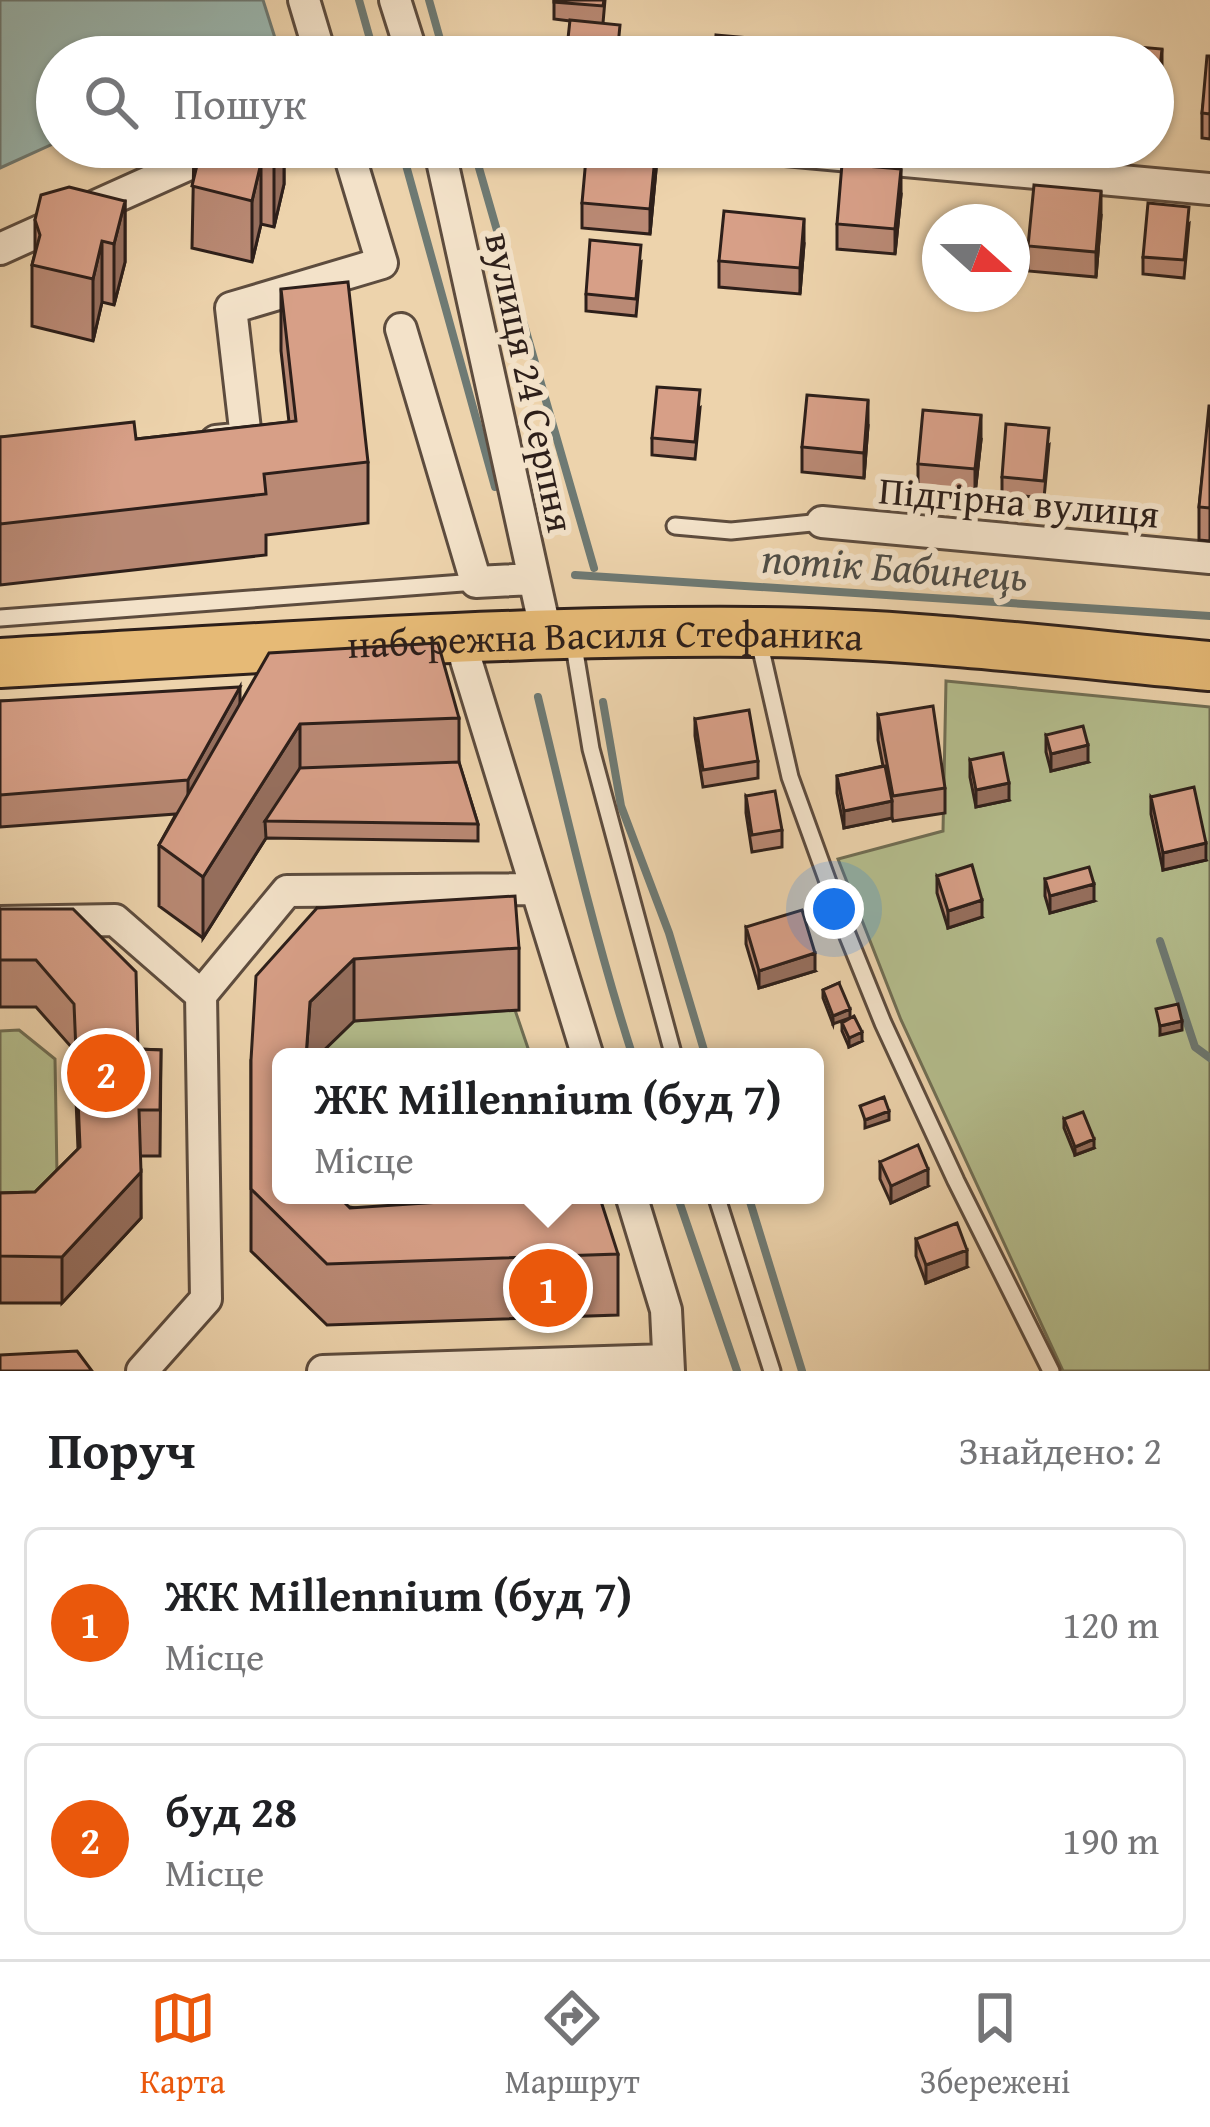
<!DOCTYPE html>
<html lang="uk">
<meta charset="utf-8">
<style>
:root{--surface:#fff;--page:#f2f2f2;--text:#202124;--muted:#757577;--line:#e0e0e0;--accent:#ea580c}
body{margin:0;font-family:"Gentium Book Plus",serif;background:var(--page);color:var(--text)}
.compass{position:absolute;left:922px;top:204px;width:108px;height:108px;border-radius:50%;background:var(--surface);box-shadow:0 3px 9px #0004;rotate:111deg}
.you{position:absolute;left:834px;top:909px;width:42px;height:42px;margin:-30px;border:9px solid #fff;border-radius:50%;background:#1a73e8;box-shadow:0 0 0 18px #1a73e833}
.badge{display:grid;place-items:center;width:78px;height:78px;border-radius:50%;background:var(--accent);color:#fff;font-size:39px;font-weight:700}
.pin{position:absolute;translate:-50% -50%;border:6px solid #fff;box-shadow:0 3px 12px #0006}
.popup{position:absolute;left:272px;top:1048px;width:552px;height:156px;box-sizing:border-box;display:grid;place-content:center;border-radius:18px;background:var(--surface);filter:drop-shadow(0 3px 9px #0005);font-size:39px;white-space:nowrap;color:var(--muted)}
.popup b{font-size:45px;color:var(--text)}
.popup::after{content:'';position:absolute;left:50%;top:100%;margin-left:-24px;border:24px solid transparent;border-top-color:var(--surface)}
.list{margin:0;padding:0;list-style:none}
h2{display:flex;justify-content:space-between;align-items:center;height:156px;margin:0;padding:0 48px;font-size:51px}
h2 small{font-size:39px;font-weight:400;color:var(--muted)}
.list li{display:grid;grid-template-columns:78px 1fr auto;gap:36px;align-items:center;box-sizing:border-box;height:192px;margin:0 24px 24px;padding:0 24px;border:3px solid var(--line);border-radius:18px}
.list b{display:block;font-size:45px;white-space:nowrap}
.list p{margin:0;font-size:39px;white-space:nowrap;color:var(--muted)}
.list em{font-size:39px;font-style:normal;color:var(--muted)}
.icon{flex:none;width:66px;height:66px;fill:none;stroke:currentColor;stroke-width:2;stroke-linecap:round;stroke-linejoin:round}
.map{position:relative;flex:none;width:1210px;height:1371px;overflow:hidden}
.search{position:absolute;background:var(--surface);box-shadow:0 3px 9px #0004;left:36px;right:36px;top:36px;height:132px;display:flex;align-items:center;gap:30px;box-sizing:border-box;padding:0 42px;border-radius:66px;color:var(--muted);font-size:45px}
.sheet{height:588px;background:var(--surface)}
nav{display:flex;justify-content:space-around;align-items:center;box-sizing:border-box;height:168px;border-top:3px solid var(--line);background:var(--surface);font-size:33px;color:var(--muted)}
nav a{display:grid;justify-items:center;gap:6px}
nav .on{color:var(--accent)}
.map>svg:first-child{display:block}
.green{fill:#b4bd8d;stroke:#706e54;stroke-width:3}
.water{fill:#9ab7b0;stroke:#6e7a74;stroke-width:3}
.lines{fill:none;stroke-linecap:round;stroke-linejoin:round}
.stream{stroke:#6e7a74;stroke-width:8}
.service-casing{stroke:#5d4c3e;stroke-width:21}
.minor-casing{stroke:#5d4c3e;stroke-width:36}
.primary-casing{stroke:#2d1f1a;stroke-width:54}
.service{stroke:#f3e2c9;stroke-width:15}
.minor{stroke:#f3e2c9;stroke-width:30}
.primary{stroke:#e6ba76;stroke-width:48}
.wall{fill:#b98974;stroke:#2d1f1a;stroke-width:3}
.shaded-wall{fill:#966f5e;stroke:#2d1f1a;stroke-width:3}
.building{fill:#d79f87;stroke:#2d1f1a;stroke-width:3}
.labels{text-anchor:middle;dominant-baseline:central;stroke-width:12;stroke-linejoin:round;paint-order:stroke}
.street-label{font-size:39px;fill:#2d1f1a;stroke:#f3e2c9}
.water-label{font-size:42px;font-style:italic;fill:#4e4d47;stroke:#f3e2c9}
</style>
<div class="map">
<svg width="1210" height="1371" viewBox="0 0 1210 1371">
<rect width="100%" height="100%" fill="#edd3ac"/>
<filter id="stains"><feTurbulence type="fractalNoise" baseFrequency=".00167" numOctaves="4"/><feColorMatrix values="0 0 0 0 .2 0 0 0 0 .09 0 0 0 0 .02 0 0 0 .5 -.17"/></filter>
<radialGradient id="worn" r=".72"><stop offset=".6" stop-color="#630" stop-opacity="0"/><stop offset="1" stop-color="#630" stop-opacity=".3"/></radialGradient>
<path class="green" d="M946,681L1210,707V1371H1063L901,1020L838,859L943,831Z
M515,1010L531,1057H317L354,1021Z
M19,1030L55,1059L57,1175L22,1214H0V1031Z"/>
<path class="water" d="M0,0H263L275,38L273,57H57V142L0,168Z"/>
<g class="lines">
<path class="stream" d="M359,0L375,57
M429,0L445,57
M401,147L495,487
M473,147L594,568
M575,575L1210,616
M538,697C567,818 595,939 633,1057
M603,702L621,806L669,933L706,1057
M1160,941L1195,1047L1210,1058
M677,1195L737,1371
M748,1195L802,1371"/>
<defs>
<path id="service" d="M675,526L731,531L822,522
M0,618L476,582
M573,640L591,749L674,1057
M759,641L790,777L845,929L883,1023L956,1181L1051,1371
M716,1195L772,1371"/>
<path id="minor" d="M304,0L321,57
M395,0L413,57
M439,147L546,633
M752,147L1210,189
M0,249L227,147
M401,329L476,582L534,579
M216,441L246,438L231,308L382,263L347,147
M822,522L1210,558
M466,660L588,1057
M0,922L115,920L201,995
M631,1195L666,1310L669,1371
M142,1371L206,1299L201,995L287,891L536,889
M323,1371L668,1360"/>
<g id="primary">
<path id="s1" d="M0,663C252,649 504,630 756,632C907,633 1059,652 1210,666"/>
</g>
</defs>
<use href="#service" class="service-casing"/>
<use href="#minor" class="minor-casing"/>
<use href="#primary" class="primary-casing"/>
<use href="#service" class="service"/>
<use href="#minor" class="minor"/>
<use href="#primary" class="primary"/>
</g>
<path class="wall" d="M554,0H605L603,23L620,42L570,21L554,19Z
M1210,56V139L1202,138V113Z
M1153,57L1162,75L1155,142H1153Z
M194,147H284V184L274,227L261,224L252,262L192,248Z
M656,170L650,234L582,228V203Z
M901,195L895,254L837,249V224Z
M125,201V262L114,305L102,302L93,341L32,326V265L35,253V220Z
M1101,216L1096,277L1028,271V246Z
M1189,224L1184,278L1143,274V257Z
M804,244L800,294L719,287V261Z
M641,262L636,316L586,311V294Z
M281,289L368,462V523L266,535V555L0,585V437L136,439L289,422L281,351Z
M1210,406V541L1199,540V507Z
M700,408L695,459L652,455V438Z
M868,426L864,478L802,472V447Z
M981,440L975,494L918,489V464Z
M1049,445L1044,498L1002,494V477Z
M0,701L240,704L459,718V763L478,824V841L266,838L203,938L159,906V845L176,814L0,827Z
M878,715L945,788V813L893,821L892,818L844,828L837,793V776L883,766L878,740Z
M695,719L758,761V778L703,787L695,736Z
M1046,735L1088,762L1051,771L1046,752Z
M970,760L1009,800L976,807L970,777Z
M746,796L782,830V847L752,852L746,813Z
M1151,797L1206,860L1163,870L1151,814Z
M937,876L982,917L948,928L937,893Z
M1045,879L1094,901L1050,913L1045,896Z
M317,908L519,948V1010L354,1021L281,1057V1195L618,1254V1315L327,1325L251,1251V1060Z
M0,909L138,1049L161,1050L160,1156H140L141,1218L62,1303H0V1193L35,1192L78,1149L74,1050L36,1007H0Z
M746,927L815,971L759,988L746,944Z
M839,983L833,1024L823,998V990Z
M842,1023L862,1041L849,1047L842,1031Z
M1064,1119L1094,1148L1075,1155L1064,1128Z
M880,1162L928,1186L891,1203L880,1179Z
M916,1239L967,1267L926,1283L916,1256Z"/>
<path class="shaded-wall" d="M1162,49V75L1155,142V117Z
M278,147H284V184L274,227V166Z
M656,147V170L650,234V209Z
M261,163V224L252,262V201Z
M901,169V195L895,254V229Z
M1101,191V216L1096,277V252Z
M125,201V262L114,305V244Z
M804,219V244L800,294V268Z
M102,241V302L93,341V279Z
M868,400V426L864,478V453Z
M981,415V440L975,494V469Z
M240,687V720L188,813V780Z
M300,724V785L265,821L266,838L203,938V877Z
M1088,745V762L1051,771V754Z
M1009,783V800L976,807V790Z
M892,801V818L844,828V811Z
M1206,843V860L1163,870V853Z
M1094,884V901L1050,913V896Z
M982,900V917L948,928V911Z
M815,953V971L759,988V971Z
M354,959V1021L317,1057H306L310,1002Z
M850,1009V1018L833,1024V1016Z
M1182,1021V1030L1160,1035V1026Z
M862,1032V1041L849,1047V1038Z
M889,1111V1120L865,1128V1120Z
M1094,1139V1148L1075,1155V1147Z
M928,1169V1186L891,1203V1186Z
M141,1172V1218L62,1303V1257Z
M967,1250V1267L926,1283V1265Z"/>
<path class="building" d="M554,0H604L603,6L554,2Z
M570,20L620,25L617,57H566Z
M716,35L771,40L770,57H714Z
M1005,38L1066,44L1064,57H1003Z
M835,42L871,45L870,57H834Z
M1103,44L1162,49L1155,117H1153V57H1102Z
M1207,56H1210V114L1202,113Z
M196,147H278L274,166L261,163L252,201L192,186L199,157Z
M587,147H656L650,209L582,203Z
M842,164L901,169L895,229L837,224Z
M1034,185L1101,191L1096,252L1028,246Z
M69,187L125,201L114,244L102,241L93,279L32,265L40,235L35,220L41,195Z
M1148,203L1189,207L1184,260L1143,257Z
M724,211L804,219L800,268L719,261Z
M590,240L641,245L636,299L586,294Z
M348,282L368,462L264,474L266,494L0,524V437L134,422L136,439L296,421L281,289Z
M657,387L700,390L695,442L652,438Z
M807,395L868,400L864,453L802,447Z
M1209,406H1210V508L1199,507Z
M923,410L981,415L975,469L918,464Z
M1006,424L1049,428L1044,481L1002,477Z
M438,643L459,718L300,724L203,877L159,845L269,653Z
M240,687L188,780L0,795V701Z
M933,706L945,788L893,796L878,715Z
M749,710L758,761L703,770L695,719Z
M1083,726L1088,745L1051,754L1046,735Z
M1003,753L1009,783L976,790L970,760Z
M459,762L478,824L265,821L300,768Z
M885,766L892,801L844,811L837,776Z
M1194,787L1206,843L1163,853L1151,797Z
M775,791L782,830L752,835L746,796Z
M972,865L982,900L948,911L937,876Z
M1089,867L1094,884L1050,896L1045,879Z
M515,896L519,948L354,959L310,1002L306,1057H281V1195H337L350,1208L549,1195H599L618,1254L327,1264L251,1189V1060L256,976L317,908Z
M0,909H73L136,972L138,1049L161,1050L160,1110H139L141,1172L62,1257L0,1256V1193L35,1192L80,1147L74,1004L36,960H0Z
M802,910L815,953L759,971L746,927Z
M839,983L850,1009L833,1016L823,990Z
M1178,1004L1182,1021L1160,1026L1156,1009Z
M854,1016L862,1032L849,1038L842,1023Z
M884,1097L889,1111L865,1120L860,1106Z
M1083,1112L1094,1139L1075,1147L1064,1119Z
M918,1145L928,1169L891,1186L880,1162Z
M957,1223L967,1250L926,1265L916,1239Z
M77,1351L92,1371H0V1355Z"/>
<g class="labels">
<g class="street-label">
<text transform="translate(531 382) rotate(78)">вулиця 24 Серпня</text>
<text transform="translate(1019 501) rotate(5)">Підгірна вулиця</text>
<text stroke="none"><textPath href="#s1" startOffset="606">набережна Василя Стефаника</textPath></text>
</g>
<g class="water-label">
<text transform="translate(895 566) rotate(4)">потік Бабинець</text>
</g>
</g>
<rect width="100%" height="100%" filter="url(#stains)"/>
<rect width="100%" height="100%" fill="url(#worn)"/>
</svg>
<svg class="compass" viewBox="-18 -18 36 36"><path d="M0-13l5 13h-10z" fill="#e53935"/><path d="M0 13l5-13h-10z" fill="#757577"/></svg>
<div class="you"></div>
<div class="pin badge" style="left:548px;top:1288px">1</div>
<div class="popup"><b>ЖК Millennium (буд 7)</b>Місце</div>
<div class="pin badge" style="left:106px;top:1073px">2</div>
<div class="search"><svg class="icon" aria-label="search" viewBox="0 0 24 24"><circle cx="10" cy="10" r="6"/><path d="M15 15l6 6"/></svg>Пошук</div>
</div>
<section class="sheet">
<h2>Поруч<small>Знайдено: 2</small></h2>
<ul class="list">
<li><span class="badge">1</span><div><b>ЖК Millennium (буд 7)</b><p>Місце</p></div><em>120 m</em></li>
<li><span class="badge">2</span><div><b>буд 28</b><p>Місце</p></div><em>190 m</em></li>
</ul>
</section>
<nav>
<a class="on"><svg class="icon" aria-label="map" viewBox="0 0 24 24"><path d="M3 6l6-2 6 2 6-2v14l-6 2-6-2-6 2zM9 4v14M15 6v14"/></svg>Карта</a>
<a><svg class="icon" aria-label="directions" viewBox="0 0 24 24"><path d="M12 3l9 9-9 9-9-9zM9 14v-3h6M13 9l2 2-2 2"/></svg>Маршрут</a>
<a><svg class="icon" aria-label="saved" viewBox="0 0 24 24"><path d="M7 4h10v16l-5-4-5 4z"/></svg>Збережені</a>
</nav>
